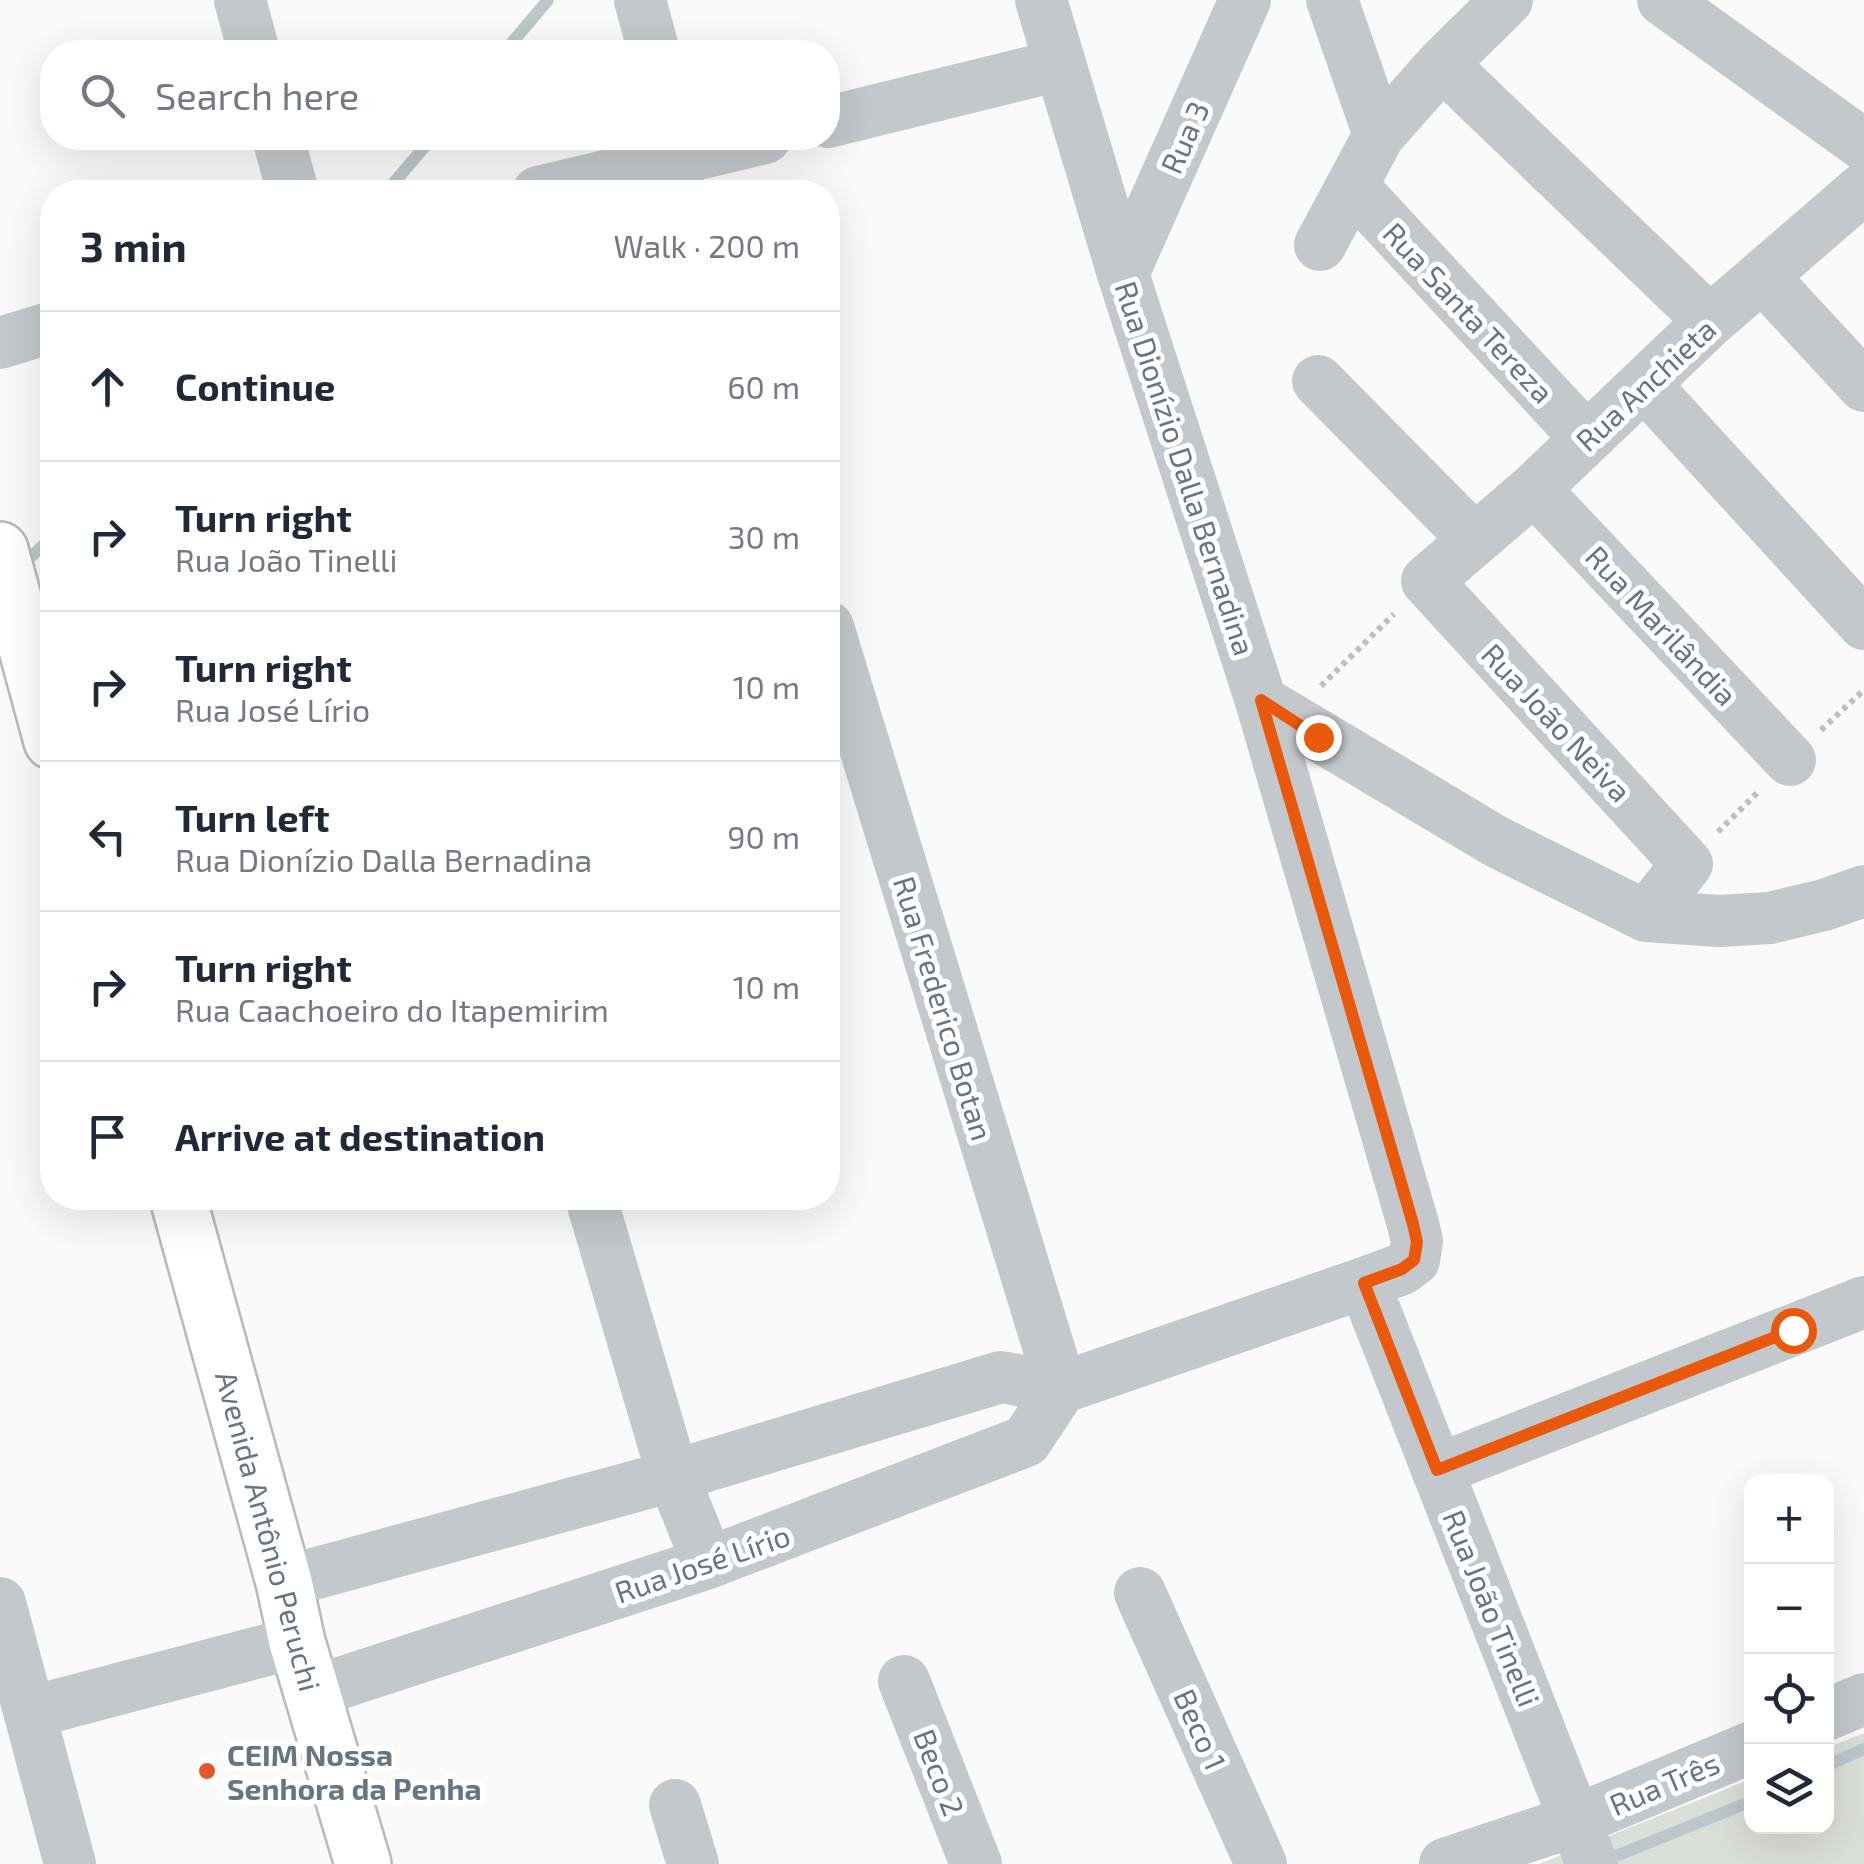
<!DOCTYPE html>
<meta charset="utf-8">
<style>
:root{--surface:#fff;--page:#f2f2f3;--text:#1f2937;--muted:#747a83;--line:#e0e1e3}
body{margin:0;font-family:"Exo 2",sans-serif;background:var(--page);color:var(--text)}
.controls{position:absolute;right:30px;bottom:30px;display:grid;overflow:hidden;border-radius:20px;box-shadow:0 10px 40px #0002}
.controls button{width:90px;height:90px;display:grid;place-items:center;padding:0;border:0;border-bottom:2px solid var(--line);background:var(--surface);color:var(--text);font:50px sans-serif}
.stop{position:absolute;width:30px;height:30px;margin:-22px;border:8px solid #ea580c;border-radius:50%;background:#fff}
.stop.end{background:#ea580c;border-color:#fff;box-shadow:0 2px 10px #0008}
.list{margin:0;padding:0;list-style:none}
h2{display:flex;justify-content:space-between;align-items:center;height:130px;margin:0;padding:0 40px;font-size:42px}
h2 small{font-size:32px;font-weight:400;color:var(--muted)}
.list li{display:grid;grid-template-columns:65px 1fr auto;gap:30px;align-items:center;box-sizing:border-box;height:150px;padding:0 40px;border-top:2px solid var(--line)}
.list b{display:block;font-size:38px;white-space:nowrap}
.list p{margin:0;font-size:32px;white-space:nowrap;color:var(--muted)}
.list em{font-size:32px;font-style:normal;color:var(--muted)}
.icon{flex:none;width:55px;height:55px;fill:none;stroke:currentColor;stroke-width:2;stroke-linecap:round;stroke-linejoin:round}
.map{position:relative;flex:none;width:1864px;height:1864px;overflow:hidden}
.search{position:absolute;background:var(--surface);box-shadow:0 10px 40px #0002;left:40px;top:40px;width:800px;height:110px;display:flex;align-items:center;gap:25px;box-sizing:border-box;padding:0 35px;border-radius:40px;color:var(--muted);font-size:38px}
.panel{position:absolute;background:var(--surface);box-shadow:0 10px 40px #0002;left:40px;top:180px;width:800px;height:1030px;border-radius:40px}
.map>svg:first-child{display:block}
.green{fill:#dadfd7}
.lines{fill:none;stroke-linecap:round;stroke-linejoin:round}
.stream{stroke:#bbc7cb;stroke-width:12}
.major-casing{stroke:#b5babe;stroke-width:60}
.path{stroke:#bbbfc2;stroke-width:6;stroke-dasharray:5 5;stroke-linecap:butt}
.minor{stroke:#c3c8cc;stroke-width:52}
.major{stroke:#fff;stroke-width:55}
.route{stroke:#ea580c;stroke-width:12}
.poi-dot{fill:#e4572e;stroke:#fff;stroke-width:4}
.labels{text-anchor:middle;dominant-baseline:central;stroke-width:10;stroke-linejoin:round;paint-order:stroke}
.street-label{font-size:30px;fill:#657683;stroke:#fff}
.poi-label{font-size:30px;font-weight:bold;fill:#657683;stroke:#fff;text-anchor:start}
</style>
<div class="map">
<svg width="1864" height="1864" viewBox="0 0 1864 1864">
<rect width="100%" height="100%" fill="#fafaf8"/>
<path class="green" d="M1864,1733V1864H1539L1751,1779L1752,1826H1826L1827,1748Z"/>
<g class="lines">
<path class="stream" d="M504,52L548,0
M386,192L432,138
M18,569L52,537
M1826,1766L1864,1749
M1601,1862L1752,1801"/>
<defs>
<path id="major" d="M0,550L52,741
M178,1198L284,1582L297,1642L363,1864"/>
</defs>
<use href="#major" class="major-casing"/>
<path class="path" d="M1321,686L1394,614
M1821,730L1864,690
M1718,832L1759,791"/>
<path class="minor" d="M240,0L254,52
M640,0L654,52
M1332,0L1379,135
M1663,0L1864,145
M1442,64L1710,321
M828,122L1060,65
M278,138L293,192
M1352,186L1586,438
M538,192L765,138
M1320,245L1379,135L1442,64L1507,0
M1123,274L1245,0
M1763,277L1864,386
M0,343L52,327
M1318,381L1475,540
M1644,384L1864,624
M1534,489L1790,760
M1261,701L1497,842L1646,916L1719,921L1770,918L1824,905L1864,891
M1646,916L1687,864L1427,581L1534,489L1710,321L1864,188
M591,1198L673,1476L708,1563
M1364,1283L1592,1864
M1437,1470L1864,1302
M284,1582L673,1476L1001,1377L1061,1388L1364,1283L1402,1269L1414,1260L1417,1241L1413,1224L1261,701L1123,274L1041,0
M1140,1593L1261,1864
M0,1603L70,1864
M904,1681L976,1864
M313,1692L708,1563L1026,1441L1061,1388L828,627
M31,1712L297,1642
M1826,1715L1864,1699
M675,1805L693,1864
M1445,1864L1577,1820L1752,1747"/>
<use href="#major" class="major"/>
</g>
<g class="lines">
<path class="route" d="M1318,737L1261,700L1413,1224L1417,1242L1414,1260L1402,1269L1364,1283L1437,1470L1793,1330"/>
</g>
<circle class="poi-dot" cx="207" cy="1771" r="10"/>
<g class="labels">
<g class="street-label">
<text transform="translate(1184 137) rotate(-66)">Rua 3</text>
<text transform="translate(1469 312) rotate(47)">Rua Santa Tereza</text>
<text transform="translate(1645 384) rotate(-43)">Rua Anchieta</text>
<text transform="translate(1186 468) rotate(72)">Rua Dionízio Dalla Bernadina</text>
<text transform="translate(1662 625) rotate(47)">Rua Marilândia</text>
<text transform="translate(1557 722) rotate(47)">Rua João Neiva</text>
<text transform="translate(944 1008) rotate(73)">Rua Frederico Botan</text>
<text transform="translate(269 1531) rotate(75)">Avenida Antônio Peruchi</text>
<text transform="translate(702 1563) rotate(-19)">Rua José Lírio</text>
<text transform="translate(1492 1608) rotate(68)">Rua João Tinelli</text>
<text transform="translate(1201 1729) rotate(66)">Beco 1</text>
<text transform="translate(940 1772) rotate(69)">Beco 2</text>
<text transform="translate(1664 1783) rotate(-23)">Rua Três</text>
</g>
<g class="poi-label">
<text x="227" y="1754">CEIM Nossa<tspan x="227" dy="34">Senhora da Penha</tspan></text>
</g>
</g>
</svg>
<div class="controls">
<button>+</button>
<button>−</button>
<button><svg class="icon" aria-label="locate" viewBox="0 0 24 24"><circle cx="12" cy="12" r="6"/><path d="M12 2v4M12 18v4M2 12h4M18 12h4"/></svg></button>
<button><svg class="icon" aria-label="layers" viewBox="0 0 24 24"><path d="M12 4l9 5-9 5-9-5zM3 14l9 5 9-5"/></svg></button>
</div>
<div class="stop" style="left:1793px;top:1330px"></div>
<div class="stop end" style="left:1318px;top:737px"></div>
<div class="search"><svg class="icon" aria-label="search" viewBox="0 0 24 24"><circle cx="10" cy="10" r="6"/><path d="M15 15l6 6"/></svg>Search here</div>
<section class="panel">
<h2>3 min<small>Walk · 200 m</small></h2>
<ul class="list">
<li><svg class="icon" aria-label="ahead" viewBox="0 0 24 24"><path d="M12 20V5M6 11l6-6 6 6"/></svg><div><b>Continue</b></div><em>60 m</em></li>
<li><svg class="icon" aria-label="right" viewBox="0 0 24 24"><path d="M7 20v-9h11M14 6l5 5-5 5"/></svg><div><b>Turn right</b><p>Rua João Tinelli</p></div><em>30 m</em></li>
<li><svg class="icon" aria-label="right" viewBox="0 0 24 24"><path d="M7 20v-9h11M14 6l5 5-5 5"/></svg><div><b>Turn right</b><p>Rua José Lírio</p></div><em>10 m</em></li>
<li><svg class="icon" aria-label="left" viewBox="0 0 24 24"><path d="M17 20v-9H6M10 6l-5 5 5 5"/></svg><div><b>Turn left</b><p>Rua Dionízio Dalla Bernadina</p></div><em>90 m</em></li>
<li><svg class="icon" aria-label="right" viewBox="0 0 24 24"><path d="M7 20v-9h11M14 6l5 5-5 5"/></svg><div><b>Turn right</b><p>Rua Caachoeiro do Itapemirim</p></div><em>10 m</em></li>
<li><svg class="icon" aria-label="arrive" viewBox="0 0 24 24"><path d="M6 21V4h12l-3 4 3 4H6"/></svg><div><b>Arrive at destination</b></div></li>
</ul>
</section>
</div>
